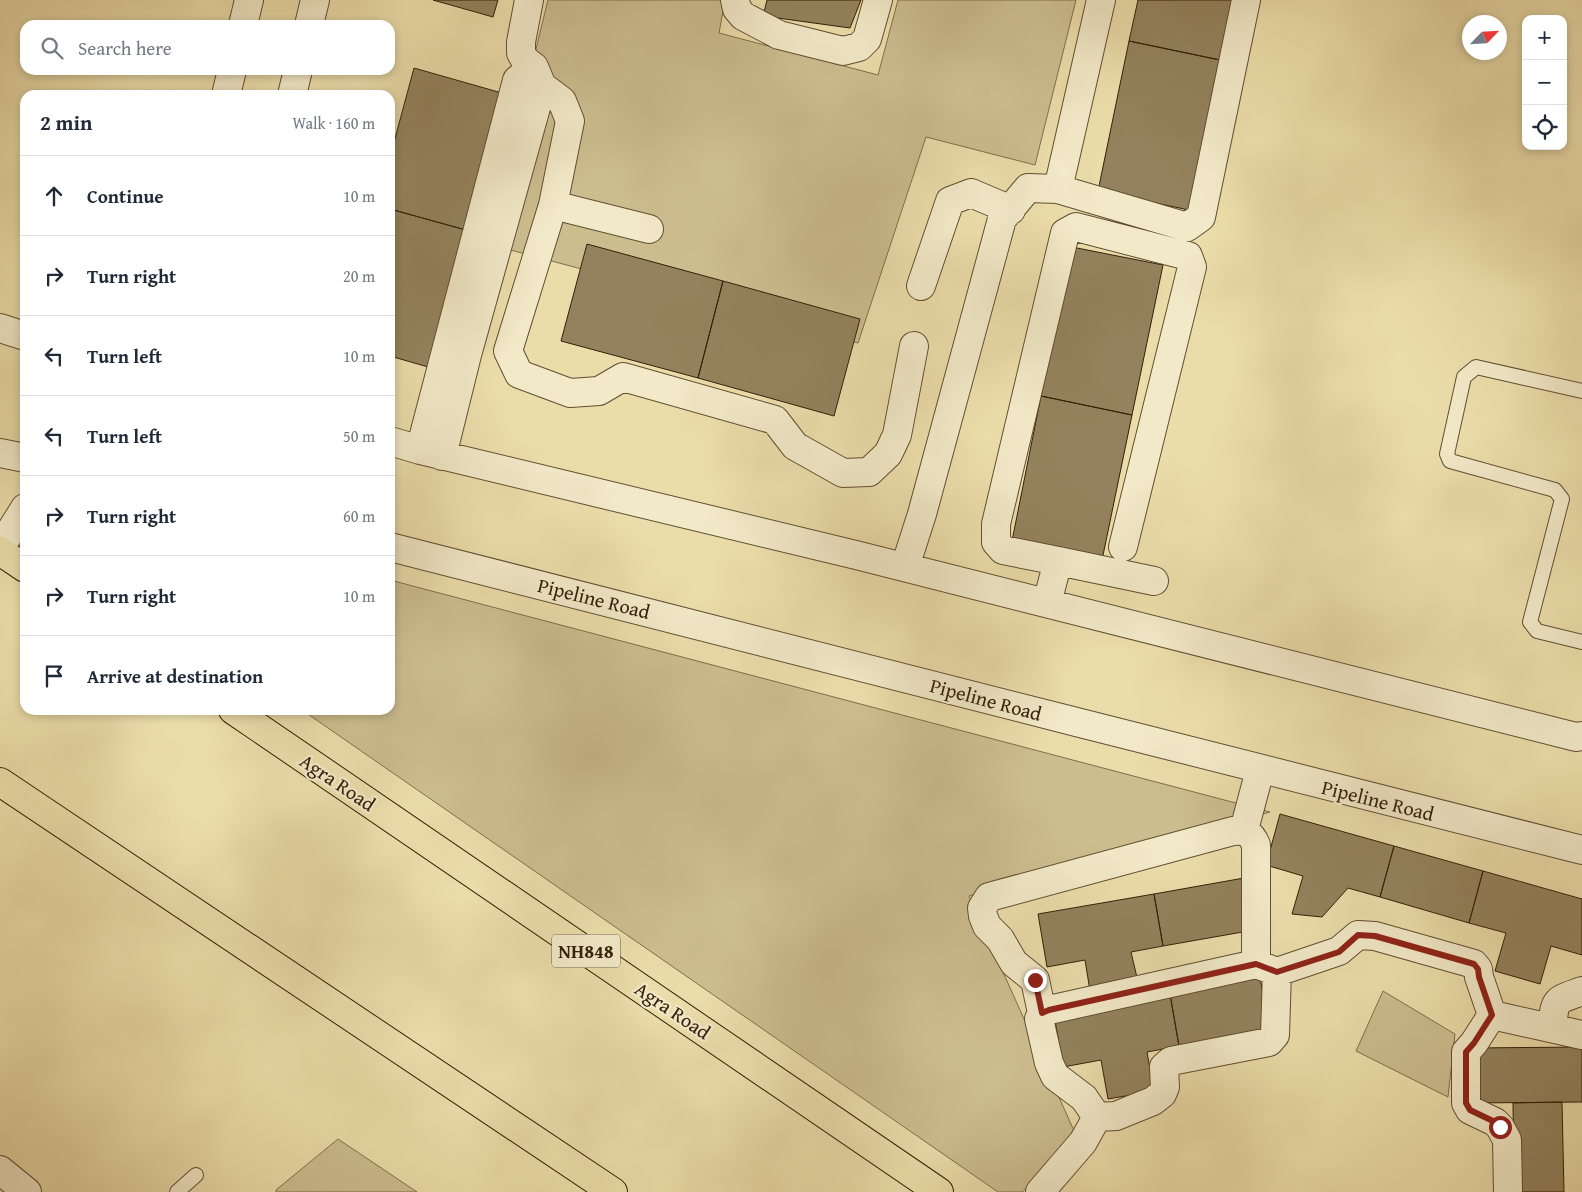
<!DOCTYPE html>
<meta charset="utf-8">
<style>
:root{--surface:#fff;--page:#f2f2f3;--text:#1f2937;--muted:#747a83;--line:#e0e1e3}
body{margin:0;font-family:"Gentium Book Plus",serif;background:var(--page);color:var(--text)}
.controls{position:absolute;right:15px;top:15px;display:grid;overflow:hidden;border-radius:10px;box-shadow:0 2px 8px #0003}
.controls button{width:45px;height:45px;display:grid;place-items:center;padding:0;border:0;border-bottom:1px solid var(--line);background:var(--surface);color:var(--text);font:25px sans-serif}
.compass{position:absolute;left:1462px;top:15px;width:45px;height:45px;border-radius:50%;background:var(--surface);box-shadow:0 2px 8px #0003;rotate:65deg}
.stop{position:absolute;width:15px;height:15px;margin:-11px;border:4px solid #8f2418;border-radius:50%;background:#fff}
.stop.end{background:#8f2418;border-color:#fff;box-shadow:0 1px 5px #0008}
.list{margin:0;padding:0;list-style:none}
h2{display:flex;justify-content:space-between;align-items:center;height:65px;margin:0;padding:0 20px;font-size:21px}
h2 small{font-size:16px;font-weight:400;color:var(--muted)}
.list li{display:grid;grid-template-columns:32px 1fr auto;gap:15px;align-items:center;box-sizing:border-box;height:80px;padding:0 20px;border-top:1px solid var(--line)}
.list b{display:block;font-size:19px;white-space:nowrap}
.list em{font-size:16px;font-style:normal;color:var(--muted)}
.icon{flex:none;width:28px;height:28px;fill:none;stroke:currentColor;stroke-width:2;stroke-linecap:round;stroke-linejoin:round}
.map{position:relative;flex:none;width:1582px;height:1192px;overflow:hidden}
.search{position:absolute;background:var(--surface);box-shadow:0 2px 8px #0003;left:20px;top:20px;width:375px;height:55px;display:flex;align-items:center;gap:12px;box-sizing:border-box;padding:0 18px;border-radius:15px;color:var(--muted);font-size:19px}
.panel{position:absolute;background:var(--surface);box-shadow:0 2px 8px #0003;left:20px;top:90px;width:375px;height:625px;border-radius:15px}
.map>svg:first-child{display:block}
.green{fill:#ccbd8f;stroke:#806e4c}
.building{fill:#93825d;stroke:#341f09}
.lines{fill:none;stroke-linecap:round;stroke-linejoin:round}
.service-casing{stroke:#624e31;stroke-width:16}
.minor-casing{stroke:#624e31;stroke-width:30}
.tertiary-casing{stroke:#624e31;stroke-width:30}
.trunk-casing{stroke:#341f09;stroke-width:30}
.service{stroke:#f2e9c8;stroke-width:14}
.minor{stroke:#f2e9c8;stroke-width:28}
.tertiary{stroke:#f2e9c8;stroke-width:28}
.trunk{stroke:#ebddaa;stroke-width:28}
.route{stroke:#8f2418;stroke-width:6}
.labels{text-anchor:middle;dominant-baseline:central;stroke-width:4.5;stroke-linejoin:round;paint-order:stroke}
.shield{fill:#f2e9c8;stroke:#6d5c42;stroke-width:1}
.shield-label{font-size:19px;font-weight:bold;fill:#341f09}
.street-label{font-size:20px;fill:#341f09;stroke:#f2e9c8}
</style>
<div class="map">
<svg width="1582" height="1192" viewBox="0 0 1582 1192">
<rect width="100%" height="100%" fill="#ebddaa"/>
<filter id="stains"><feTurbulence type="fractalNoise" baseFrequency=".004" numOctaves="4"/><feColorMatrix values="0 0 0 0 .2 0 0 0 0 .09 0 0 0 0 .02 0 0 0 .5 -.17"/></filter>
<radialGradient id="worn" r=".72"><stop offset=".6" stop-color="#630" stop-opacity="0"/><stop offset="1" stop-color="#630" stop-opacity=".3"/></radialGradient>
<path class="green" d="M548,0H725L719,33L878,75L898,0H1076L1035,165L926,137L858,343L488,244Z
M390,580L1270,812L969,896L1075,1133L1040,1177L1022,1192H998L302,710H390Z
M1383,991L1455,1034L1448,1097L1356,1051Z
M338,1139L417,1192H276V1190Z"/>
<path class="building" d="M433,0H498L493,17Z
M767,0H861L850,28L763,16Z
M1138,0H1232L1220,60L1129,41Z
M1129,41L1220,60L1189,210L1098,191Z
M414,68L509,95L473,232L390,209V157Z
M390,209L473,232L435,369L390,356Z
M587,244L723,281L698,378L561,341Z
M1072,247L1163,265L1132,415L1041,396Z
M723,281L860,319L834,416L698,378Z
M1041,396L1132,415L1101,565L1011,546Z
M1280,814L1394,846L1380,897L1348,888L1322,917L1292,914L1303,876L1266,865Z
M1394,846L1483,871L1469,923L1380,897Z
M1483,871L1582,899V955L1551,946L1540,984L1495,971L1506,933L1469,923Z
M1244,878L1254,930L1163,946L1154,894Z
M1154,894L1163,946L1131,952L1139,986L1091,997L1085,960L1047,967L1038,914Z
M1260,978L1270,1031L1179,1046L1170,994Z
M1170,994L1179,1046L1147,1052L1154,1091L1108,1099L1101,1060L1063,1067L1054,1014Z
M1582,1047V1102L1471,1103V1048Z
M1562,1102L1564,1192H1514L1513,1103Z"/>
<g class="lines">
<defs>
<path id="service" d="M1582,391L1476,367L1464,377L1447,454L1450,461L1555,490L1562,499L1530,622L1537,631L1582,642
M177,1192L196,1175"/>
<path id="minor" d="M735,0L737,9L743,16L779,35L843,51L859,47L867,39L878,0
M1101,0L1058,189L1187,227L1201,217L1246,0
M243,25L249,0
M309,25L315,0
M542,86L562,101L570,121L553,205L649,229
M226,95L232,70
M292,95L298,70
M553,205L508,351L519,374L570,393L599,391L623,377L775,420L795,446L843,473L869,472L888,454L897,435L914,346
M921,286L950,201L971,193L1011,210
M0,328L25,336
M390,441L420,450L856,555L1576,737L1582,736
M420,450L517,80L534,67
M442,456L467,355L542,86L534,67L525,60L521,53V42L529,0
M1058,561L1003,550L996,542V524L1065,233L1076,227L1188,256L1192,267L1123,547
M905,567L922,514L1002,219L1028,188L1058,189
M1047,603L1058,561L1154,581
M1244,830L1260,770
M1256,964L1277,972L1275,1035L1269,1042L1171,1061L1164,1067L1165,1087L1162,1094L1153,1101L1116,1116L1097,1117L1084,1098L1055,1076L1049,1063L1039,1019L1042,1013L1049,1010Z
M1277,972L1339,951L1358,935L1375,936L1474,964L1478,969L1479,977L1492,1015L1474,1043L1466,1052V1103L1470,1110L1495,1122L1500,1127L1507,1140L1508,1192
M1042,1013L1035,980L1014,963L1000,939L987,926L983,916L982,908L989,897L1233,831C1246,830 1251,833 1256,845V964
M1492,1015L1582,1035
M1552,1028C1555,998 1555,1001 1582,991
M0,1170L27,1192
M1040,1192L1083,1142L1097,1117"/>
<path id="tertiary" d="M0,453L25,458
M390,547C788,647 1184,751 1582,850
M0,548L25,508"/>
<path id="trunk" d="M0,551L25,568
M233,710L939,1192
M0,782L613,1192"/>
</defs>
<use href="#service" class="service-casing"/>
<use href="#minor" class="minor-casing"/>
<use href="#tertiary" class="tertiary-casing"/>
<use href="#trunk" class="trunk-casing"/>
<use href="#service" class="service"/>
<use href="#minor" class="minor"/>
<use href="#tertiary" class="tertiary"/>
<use href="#trunk" class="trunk"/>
</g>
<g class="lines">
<path class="route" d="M1035,980L1042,1013L1049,1010L1256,964L1277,972L1339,952L1358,935L1375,936L1474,964L1478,969L1479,977L1492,1015L1474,1043L1466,1052V1103L1470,1110L1495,1122L1500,1127"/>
</g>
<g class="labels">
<rect class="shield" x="552" y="934.5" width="68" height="33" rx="4"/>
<g class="shield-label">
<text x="586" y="951">NH848</text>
</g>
<g class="street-label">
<text transform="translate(594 598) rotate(14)">Pipeline Road</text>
<text transform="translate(986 699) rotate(15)">Pipeline Road</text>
<text transform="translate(338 782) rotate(34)">Agra Road</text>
<text transform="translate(1378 800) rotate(14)">Pipeline Road</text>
<text transform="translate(673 1010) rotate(34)">Agra Road</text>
</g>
</g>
<rect width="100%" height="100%" filter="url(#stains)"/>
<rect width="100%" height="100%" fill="url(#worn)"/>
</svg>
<div class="controls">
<button>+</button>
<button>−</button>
<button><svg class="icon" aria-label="locate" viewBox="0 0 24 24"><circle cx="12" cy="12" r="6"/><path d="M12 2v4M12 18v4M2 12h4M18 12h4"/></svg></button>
</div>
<svg class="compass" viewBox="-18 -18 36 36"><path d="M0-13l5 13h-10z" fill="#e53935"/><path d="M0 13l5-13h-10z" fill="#747a83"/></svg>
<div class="stop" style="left:1500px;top:1127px"></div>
<div class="stop end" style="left:1035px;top:980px"></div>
<div class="search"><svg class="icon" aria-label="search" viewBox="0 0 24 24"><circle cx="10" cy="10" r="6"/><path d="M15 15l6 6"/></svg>Search here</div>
<section class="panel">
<h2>2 min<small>Walk · 160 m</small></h2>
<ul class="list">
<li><svg class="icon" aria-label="ahead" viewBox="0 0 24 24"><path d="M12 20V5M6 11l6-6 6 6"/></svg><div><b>Continue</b></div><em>10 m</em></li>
<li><svg class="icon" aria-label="right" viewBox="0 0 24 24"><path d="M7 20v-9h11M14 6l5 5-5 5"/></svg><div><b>Turn right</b></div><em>20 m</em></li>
<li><svg class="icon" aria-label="left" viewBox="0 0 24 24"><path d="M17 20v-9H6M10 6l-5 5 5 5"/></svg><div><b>Turn left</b></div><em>10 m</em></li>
<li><svg class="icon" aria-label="left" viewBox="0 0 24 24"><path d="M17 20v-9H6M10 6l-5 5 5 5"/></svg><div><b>Turn left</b></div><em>50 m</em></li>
<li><svg class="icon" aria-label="right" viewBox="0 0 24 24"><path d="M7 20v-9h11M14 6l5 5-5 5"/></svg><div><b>Turn right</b></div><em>60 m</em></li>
<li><svg class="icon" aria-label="right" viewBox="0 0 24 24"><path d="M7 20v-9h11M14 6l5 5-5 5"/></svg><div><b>Turn right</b></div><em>10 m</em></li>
<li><svg class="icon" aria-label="arrive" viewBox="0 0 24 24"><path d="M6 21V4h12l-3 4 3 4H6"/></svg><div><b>Arrive at destination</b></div></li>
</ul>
</section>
</div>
